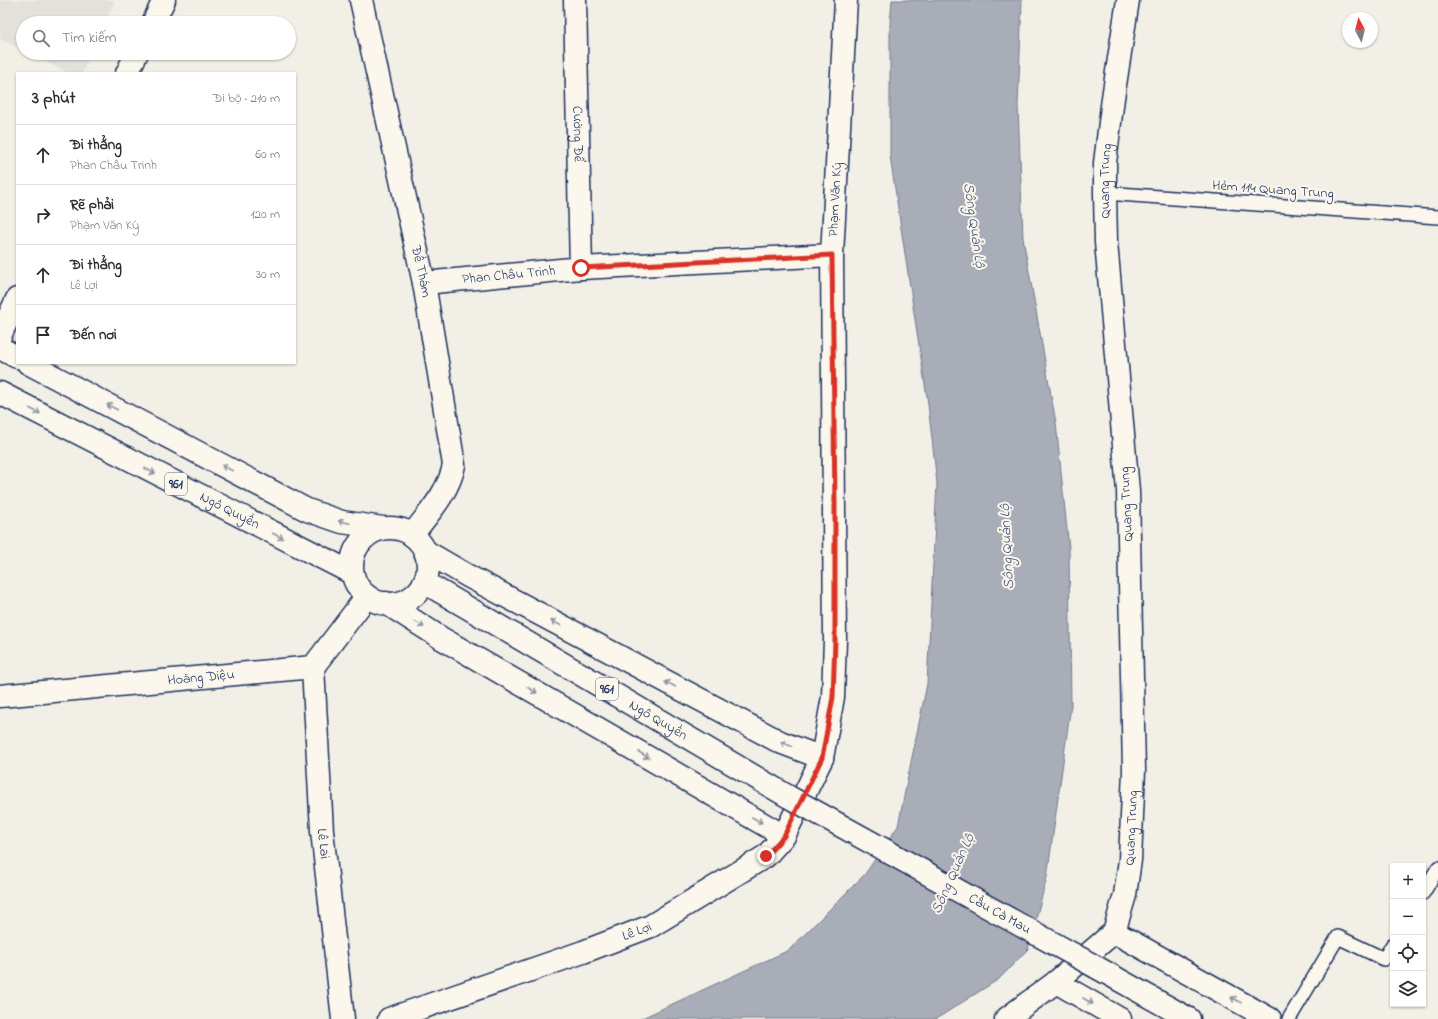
<!DOCTYPE html>
<html lang="vi">
<meta charset="utf-8">
<style>
:root{--surface:#fff;--page:#f7f7f7;--text:#2b2b33;--muted:#7c7c81;--line:#e1e1e2}
body{margin:0;font-family:"Indie Flower",sans-serif;background:var(--page);color:var(--text)}
.controls{position:absolute;right:12px;bottom:12px;display:grid;overflow:hidden;border-radius:0px;box-shadow:0 1px 3px #0004}
.controls button{width:36px;height:36px;display:grid;place-items:center;padding:0;border:0;border-bottom:1px solid var(--line);background:var(--surface);color:var(--text);font:20px sans-serif}
.compass{position:absolute;left:1342px;top:12px;width:36px;height:36px;border-radius:50%;background:var(--surface);box-shadow:0 1px 3px #0004;rotate:353deg}
.stop{position:absolute;width:12px;height:12px;margin:-9px;border:3px solid #d93025;border-radius:50%;background:#fff}
.stop.end{background:#d93025;border-color:#fff;box-shadow:0 1px 4px #0008}
.list{margin:0;padding:0;list-style:none}
h2{display:flex;justify-content:space-between;align-items:center;height:52px;margin:0;padding:0 16px;font-size:17px}
h2 small{font-size:13px;font-weight:400;color:var(--muted)}
.list li{display:grid;grid-template-columns:26px 1fr auto;gap:12px;align-items:center;box-sizing:border-box;height:60px;padding:0 16px;border-top:1px solid var(--line)}
.list b{display:block;font-size:15px;white-space:nowrap}
.list p{margin:0;font-size:13px;white-space:nowrap;color:var(--muted)}
.list em{font-size:13px;font-style:normal;color:var(--muted)}
.icon{flex:none;width:22px;height:22px;fill:none;stroke:currentColor;stroke-width:2;stroke-linecap:round;stroke-linejoin:round}
.map{position:relative;flex:none;width:1438px;height:1019px;overflow:hidden}
.search{position:absolute;background:var(--surface);box-shadow:0 1px 3px #0004;left:16px;top:16px;width:280px;height:44px;display:flex;align-items:center;gap:10px;box-sizing:border-box;padding:0 14px;border-radius:22px;color:var(--muted);font-size:15px}
.panel{position:absolute;background:var(--surface);box-shadow:0 1px 3px #0004;left:16px;top:72px;width:280px;height:292px;border-radius:0px}
.map>svg:first-child{display:block}
.built{fill:#e2e1dc}
.water{fill:#a9adb7;stroke:#707b93}
.lines{fill:none;stroke-linecap:round;stroke-linejoin:round}
.lane-casing{stroke:#1b2f5e;stroke-width:16}
.street-casing{stroke:#1b2f5e;stroke-width:25}
.secondary-casing{stroke:#1b2f5e;stroke-width:25}
.primary-casing{stroke:#1b2f5e;stroke-width:25}
.lane{stroke:#fbf7ec;stroke-width:13}
.street{stroke:#fbf7ec;stroke-width:22}
.secondary{stroke:#fbf7ec;stroke-width:22}
.primary{stroke:#fbf7ec;stroke-width:22}
.primary-bridge-casing{stroke:#1b2f5e;stroke-width:25;stroke-linecap:butt}
.primary-bridge{stroke:#fbf7ec;stroke-width:22}
.oneway{stroke:#8b93a5}
.route{stroke:#d93025;stroke-width:5}
.labels{text-anchor:middle;dominant-baseline:central;stroke-width:4;stroke-linejoin:round;paint-order:stroke}
.shield{fill:#fbf7ec;stroke:#5e6b89;stroke-width:1}
.shield-label{font-size:13px;font-weight:bold;fill:#1b2f5e}
.street-label{font-size:14px;fill:#1b2f5e;stroke:#fbf7ec}
.water-label{font-size:15px;font-style:italic;fill:#465579;stroke:#fbf7ec}
</style>
<div class="map">
<svg width="1438" height="1019" viewBox="0 0 1438 1019">
<rect width="100%" height="100%" fill="#f2efe6"/>
<filter id="ink" filterUnits="userSpaceOnUse"><feTurbulence type="fractalNoise" baseFrequency=".025" numOctaves="2"/><feDisplacementMap in="SourceGraphic" scale="8" xChannelSelector="R" yChannelSelector="G"/><feConvolveMatrix kernelMatrix="1 2 1 2 8 2 1 2 1" color-interpolation-filters="sRGB"/></filter>
<g filter="url(#ink)">
<path class="built" d="M0,0H115L105,23H23V50L0,39Z
M28,53H91L82,73H68Z"/>
<path class="water" d="M892,0H1022L1018,105L1023,238L1056,423L1069,549L1071,705L1047,877L1028,949L999,979L936,1019H640L789,950L865,874L898,826L927,684L937,483L928,404L890,156V24Z"/>
<g class="lines">
<defs>
<path id="lane" d="M1105,193L1438,217
M1423,893L1438,868
M1289,1019L1338,937L1384,959L1393,944"/>
<g id="street">
<path id="s1" d="M361,0L424,283L454,465C449,492 428,514 412,535"/>
<path id="s2" d="M575,0L581,268"/>
<path id="s3" d="M424,283L581,268L832,255"/>
<path id="s4" d="M313,667L322,831L343,1019"/>
<path id="s5" d="M0,696L313,667L367,596"/>
</g>
<g id="secondary">
<path d="M153,23L164,0"/>
<path d="M127,73L137,53"/>
<path d="M0,336L17,299"/>
<path d="M425,551L468,576L780,742L822,758"/>
<path d="M386,603L441,638L784,836"/>
<path d="M1114,932L1270,1019"/>
<path d="M1056,982L1120,1019"/>
<path id="s6" d="M389,1019L583,952L651,926L766,856L784,836L822,758L833,697L835,640L832,255L846,0"/>
<path id="s7" d="M1006,1019L1056,982L1114,932L1125,895L1130,860L1134,770L1128,491L1106,242L1105,193V163L1113,98L1128,0"/>
</g>
<g id="primary">
<path d="M0,348L17,357"/>
<path d="M28,363L307,510L342,522L383,528"/>
<path id="s8" d="M0,393L352,573"/>
<circle cx="390" cy="566" r="38"/>
<path id="s9" d="M424,582L789,797"/>
<path d="M1096,967L1189,1019"/>
</g>
</defs>
<use href="#lane" class="lane-casing"/>
<use href="#street" class="street-casing"/>
<use href="#secondary" class="secondary-casing"/>
<use href="#primary" class="primary-casing"/>
<use href="#lane" class="lane"/>
<use href="#street" class="street"/>
<use href="#secondary" class="secondary"/>
<use href="#primary" class="primary"/>
<defs>
<g id="primary-bridge">
<path id="s10" d="M789,797L1096,967"/>
</g>
</defs>
<use href="#primary-bridge" class="primary-bridge-casing"/>
<use href="#primary-bridge" class="primary-bridge"/>
</g>
<defs><path id="oneway-shaft" d="M-6 0H5M1.5-3L5.5 0L1.5 3" fill="none" stroke-width="1.6" stroke-linecap="round" stroke-linejoin="round"/></defs>
<g class="oneway">
<use href="#oneway-shaft" transform="translate(112 407) rotate(-152)"/>
<use href="#oneway-shaft" transform="translate(35 411) rotate(27)"/>
<use href="#oneway-shaft" transform="translate(227 468) rotate(-152)"/>
<use href="#oneway-shaft" transform="translate(150 471) rotate(27)"/>
<use href="#oneway-shaft" transform="translate(344 522) rotate(-168)"/>
<use href="#oneway-shaft" transform="translate(278 536) rotate(27)"/>
<use href="#oneway-shaft" transform="translate(556 623) rotate(-152)"/>
<use href="#oneway-shaft" transform="translate(419 624) rotate(32)"/>
<use href="#oneway-shaft" transform="translate(670 684) rotate(-152)"/>
<use href="#oneway-shaft" transform="translate(532 690) rotate(30)"/>
<use href="#oneway-shaft" transform="translate(786 744) rotate(-159)"/>
<use href="#oneway-shaft" transform="translate(644 755) rotate(30)"/>
<use href="#oneway-shaft" transform="translate(757 820) rotate(30)"/>
<use href="#oneway-shaft" transform="translate(1236 1000) rotate(-151)"/>
<use href="#oneway-shaft" transform="translate(1088 1001) rotate(30)"/>
</g>
</g>
<g class="lines" filter="url(#ink)">
<path class="route" d="M581,268L832,255L835,504V640L833,697L822,758L784,836L766,856"/>
</g>
<g class="labels">
<g class="shield">
<rect x="165" y="473" width="22" height="22" rx="3"/>
<rect x="596" y="678" width="22" height="22" rx="3"/>
</g>
<g class="shield-label">
<text x="176" y="484">961</text>
<text x="607" y="689">961</text>
</g>
<g class="street-label">
<text stroke="none"><textPath href="#s2" startOffset="134">Cường Để</textPath></text>
<text stroke="none"><textPath href="#s7" startOffset="893">Quang Trung</textPath></text>
<text transform="translate(1273 190) rotate(4)">Hẻm 114 Quang Trung</text>
<text stroke="none"><textPath href="#s6" startOffset="1086">Phạm Văn Ký</textPath></text>
<text stroke="none"><textPath href="#s1" startOffset="278">Đề Thám</textPath></text>
<text stroke="none"><textPath href="#s3" startOffset="85">Phan Châu Trinh</textPath></text>
<text transform="translate(1127 504) rotate(-93)">Quang Trung</text>
<text stroke="none"><textPath href="#s8" startOffset="258">Ngô Quyền</textPath></text>
<text stroke="none"><textPath href="#s5" startOffset="202">Hoàng Diệu</textPath></text>
<text stroke="none"><textPath href="#s9" startOffset="272">Ngô Quyền</textPath></text>
<text stroke="none"><textPath href="#s7" startOffset="245">Quang Trung</textPath></text>
<text stroke="none"><textPath href="#s4" startOffset="177">Lê Lai</textPath></text>
<text stroke="none"><textPath href="#s10" startOffset="241">Cầu Cà Mau</textPath></text>
<text stroke="none"><textPath href="#s6" startOffset="263">Lê Lợi</textPath></text>
</g>
<g class="water-label">
<text transform="translate(974 225) rotate(82)">Sông Quản Lộ</text>
<text transform="translate(1007 547) rotate(-93)">Sông Quản Lộ</text>
<text transform="translate(953 874) rotate(-66)">Sông Quản Lộ</text>
</g>
</g>
</svg>
<div class="controls">
<button>+</button>
<button>−</button>
<button><svg class="icon" aria-label="locate" viewBox="0 0 24 24"><circle cx="12" cy="12" r="6"/><path d="M12 2v4M12 18v4M2 12h4M18 12h4"/></svg></button>
<button><svg class="icon" aria-label="layers" viewBox="0 0 24 24"><path d="M12 4l9 5-9 5-9-5zM3 14l9 5 9-5"/></svg></button>
</div>
<svg class="compass" viewBox="-18 -18 36 36"><path d="M0-13l5 13h-10z" fill="#e53935"/><path d="M0 13l5-13h-10z" fill="#7c7c81"/></svg>
<div class="stop" style="left:581px;top:268px"></div>
<div class="stop end" style="left:766px;top:856px"></div>
<div class="search"><svg class="icon" aria-label="search" viewBox="0 0 24 24"><circle cx="10" cy="10" r="6"/><path d="M15 15l6 6"/></svg>Tìm kiếm</div>
<section class="panel">
<h2>3 phút<small>Đi bộ · 210 m</small></h2>
<ul class="list">
<li><svg class="icon" aria-label="ahead" viewBox="0 0 24 24"><path d="M12 20V5M6 11l6-6 6 6"/></svg><div><b>Đi thẳng</b><p>Phan Châu Trinh</p></div><em>60 m</em></li>
<li><svg class="icon" aria-label="right" viewBox="0 0 24 24"><path d="M7 20v-9h11M14 6l5 5-5 5"/></svg><div><b>Rẽ phải</b><p>Phạm Văn Ký</p></div><em>120 m</em></li>
<li><svg class="icon" aria-label="ahead" viewBox="0 0 24 24"><path d="M12 20V5M6 11l6-6 6 6"/></svg><div><b>Đi thẳng</b><p>Lê Lợi</p></div><em>30 m</em></li>
<li><svg class="icon" aria-label="arrive" viewBox="0 0 24 24"><path d="M6 21V4h12l-3 4 3 4H6"/></svg><div><b>Đến nơi</b></div></li>
</ul>
</section>
</div>
